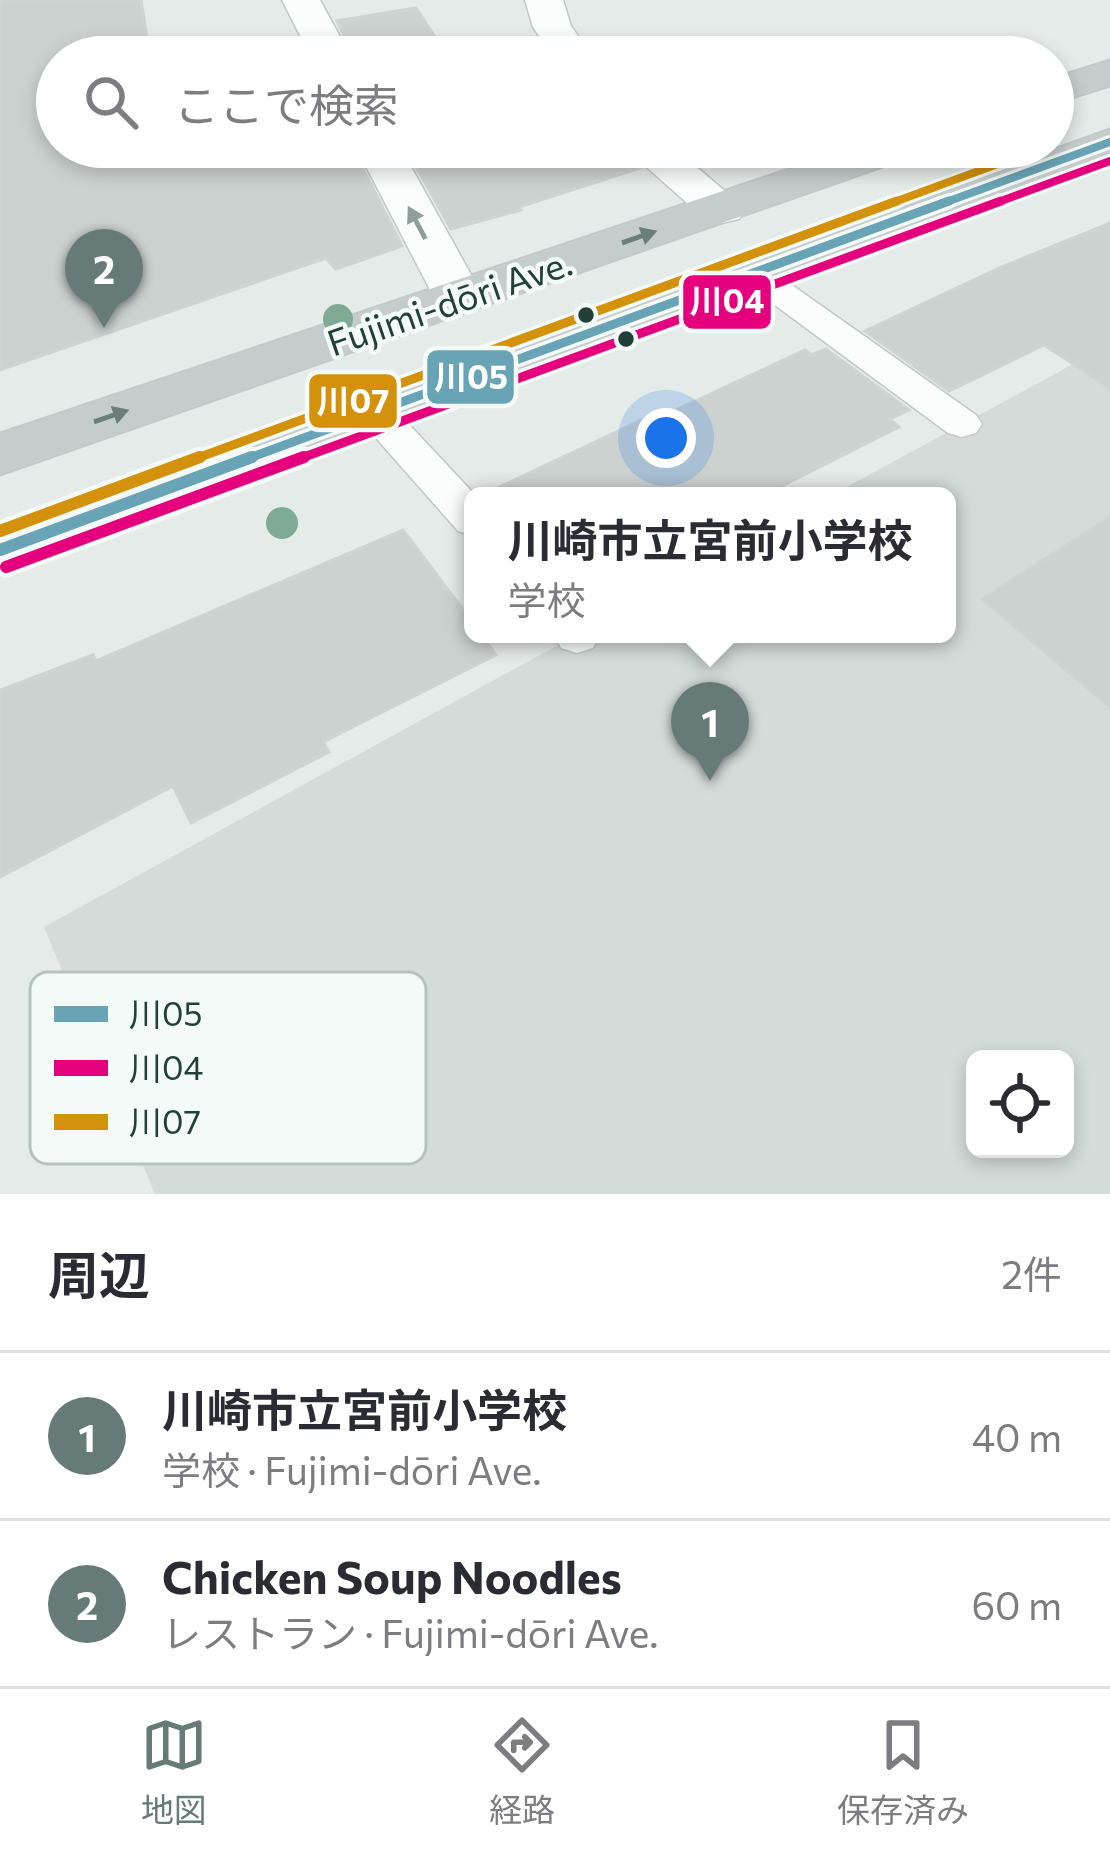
<!DOCTYPE html>
<html lang="ja">
<meta charset="utf-8">
<style>
:root{--surface:#fff;--page:#f2f2f3;--text:#2b2b33;--muted:#7c7c81;--line:#e1e1e2;--accent:#667b77}
body{margin:0;font-family:Commissioner,"Noto Sans JP",sans-serif;background:var(--page);color:var(--text)}
.controls{position:absolute;right:36px;bottom:36px;display:grid;overflow:hidden;border-radius:18px;box-shadow:0 6px 18px #0003}
.controls button{width:108px;height:108px;display:grid;place-items:center;padding:0;border:0;border-bottom:3px solid var(--line);background:var(--surface);color:var(--text);font:60px sans-serif}
.you{position:absolute;left:666px;top:438px;width:42px;height:42px;margin:-30px;border:9px solid #fff;border-radius:50%;background:#1a73e8;box-shadow:0 0 0 18px #1a73e833}
.badge{display:grid;place-items:center;width:78px;height:78px;border-radius:50%;background:var(--accent);color:#fff;font-size:39px;font-weight:700}
.pin{position:absolute;translate:-50% -99px;filter:drop-shadow(0 3px 6px #0008)}
.pin::after{content:'';position:absolute;top:63px;width:42px;height:36px;background:inherit;clip-path:polygon(0 0,100% 0,50% 100%)}
.popup{position:absolute;left:464px;top:487px;width:492px;height:156px;box-sizing:border-box;display:grid;place-content:center;border-radius:18px;background:var(--surface);filter:drop-shadow(0 3px 9px #0005);font-size:39px;white-space:nowrap;color:var(--muted)}
.popup b{font-size:45px;color:var(--text)}
.popup::after{content:'';position:absolute;left:50%;top:100%;margin-left:-24px;border:24px solid transparent;border-top-color:var(--surface)}
.list{margin:0;padding:0;list-style:none}
h2{display:flex;justify-content:space-between;align-items:center;height:156px;margin:0;padding:0 48px;font-size:51px}
h2 small{font-size:39px;font-weight:400;color:var(--muted)}
.list li{display:grid;grid-template-columns:78px 1fr auto;gap:36px;align-items:center;box-sizing:border-box;height:168px;padding:0 48px;border-top:3px solid var(--line)}
.list b{display:block;font-size:45px;white-space:nowrap}
.list p{margin:0;font-size:39px;white-space:nowrap;color:var(--muted)}
.list em{font-size:39px;font-style:normal;color:var(--muted)}
.icon{flex:none;width:66px;height:66px;fill:none;stroke:currentColor;stroke-width:2;stroke-linecap:round;stroke-linejoin:round}
.map{position:relative;flex:none;width:1110px;height:1194px;overflow:hidden}
.search{position:absolute;background:var(--surface);box-shadow:0 6px 18px #0003;left:36px;right:36px;top:36px;height:132px;display:flex;align-items:center;gap:30px;box-sizing:border-box;padding:0 42px;border-radius:66px;color:var(--muted);font-size:45px}
.sheet{height:492px;background:var(--surface)}
nav{display:flex;justify-content:space-around;align-items:center;box-sizing:border-box;height:168px;border-top:3px solid var(--line);background:var(--surface);font-size:33px;color:var(--muted)}
nav a{display:grid;justify-items:center;gap:6px}
nav .on{color:var(--accent)}
.map>svg:first-child{display:block}
.built{fill:#d3dcd9;fill-rule:evenodd}
.building{fill:#ccd2d0;stroke:#ced4d2;stroke-width:3}
.lines{fill:none;stroke-linecap:round;stroke-linejoin:round}
.service-casing{stroke:#c2c8c6;stroke-width:3}
.minor-casing{stroke:#c2c8c6;stroke-width:3}
.trunk-casing{stroke:#c1cac8;stroke-width:3}
.service{fill:#fbfcfc;fill-rule:evenodd}
.minor{fill:#fbfcfc;fill-rule:evenodd}
.trunk{fill:#c4cccc;fill-rule:evenodd}
.bus-1-far2-casing{stroke:#f4faf7;stroke-width:14}
.bus-1-far1-casing{stroke:#f4faf7;stroke-width:16}
.bus-1-casing{stroke:#f4faf7;stroke-width:21}
.bus-2-far2-casing{stroke:#f4faf7;stroke-width:14}
.bus-2-far1-casing{stroke:#f4faf7;stroke-width:16}
.bus-2-casing{stroke:#f4faf7;stroke-width:21}
.bus-3-far2-casing{stroke:#f4faf7;stroke-width:14}
.bus-3-far1-casing{stroke:#f4faf7;stroke-width:16}
.bus-3-casing{stroke:#f4faf7;stroke-width:21}
.bus-1-far2{stroke:#69a3b6;stroke-width:8}
.bus-1-far1{stroke:#69a3b6;stroke-width:9}
.bus-1{stroke:#69a3b6;stroke-width:12}
.bus-2-far2{stroke:#e5007d;stroke-width:8}
.bus-2-far1{stroke:#e5007d;stroke-width:9}
.bus-2{stroke:#e5007d;stroke-width:12}
.bus-3-far2{stroke:#d3910c;stroke-width:8}
.bus-3-far1{stroke:#d3910c;stroke-width:9}
.bus-3{stroke:#d3910c;stroke-width:12}
.tree{fill:#7fab95}
.oneway{fill:#8e9e9b}
.oneway2{fill:#6b7e7c}
.bus-dot{fill:#223f3a;stroke:#f4faf7;stroke-width:4.5}
.labels{text-anchor:middle;dominant-baseline:central;stroke-width:9;stroke-linejoin:round;paint-order:stroke}
.far-street-label{font-size:36px;fill:#223f3a;stroke:#f4faf7}
.key{fill:#f4faf7;stroke:#b5c2be;stroke-width:3}
.key-label{font-size:33px;fill:#223f3a}
.line-badge{stroke:#f4faf7;stroke-width:4.5}
.badge-label{font-size:33px;text-anchor:middle;font-weight:bold;fill:#fff}
</style>
<div class="map">
<svg width="1110" height="1194" viewBox="0 0 1110 1194">
<rect width="100%" height="100%" fill="#e5ebe9"/>
<path class="built" d="M1110,344V1194H155L44,927L578,634H947V496H830ZM975,1059H1065V1149H975Z"/>
<path class="building" d="M0,0H141L150,57H57V147H352L402,246L336,269L326,258L0,370Z
M416,8L448,57H355L337,21Z
M405,147H620L640,168L519,207L521,210L451,229Z
M1110,223V388L1044,345L949,391L865,331L999,268Z
M826,349L909,410L890,419L899,427L762,496H480L646,418L650,422L805,350L811,355Z
M1110,517V707L982,599Z
M403,530L473,623V634H481L496,655L323,742L329,752L191,823L173,786L0,877V690L93,655L96,661Z"/>
<g class="lines">
<defs>
<path id="service" d="M753,263L765,266L976,415L982,424L976,433L962,437L948,433L741,280L736,273L741,266Z
M375,399L389,403L476,496L473,536L458,531L361,421L356,412L361,403Z
M553,634H600V635L593,648L577,653L561,648Z"/>
<path id="minor" d="M282,0H320L351,57H311Z
M525,0H563L571,26L593,57H553L533,27Z
M356,147H400L484,298L476,309L458,314L440,309Z
M624,147H673L746,209L739,219L722,223L705,219Z"/>
<path id="trunk" d="M1110,60V86L1053,104V78Z
M1110,129V157L0,574V525Z
M854,147H920L914,156L0,475V433Z"/>
</defs>
<use href="#service" class="service-casing"/>
<use href="#minor" class="minor-casing"/>
<use href="#trunk" class="trunk-casing"/>
<use href="#service" class="service"/>
<use href="#minor" class="minor"/>
<use href="#trunk" class="trunk"/>
<defs>
<path id="bus-1-far2" d="M941,204L1110,142"/>
<path id="bus-1-far1" d="M244,460L949,201"/>
<path id="bus-1" d="M0,550L252,457"/>
<path id="bus-2-far2" d="M993,204L1110,161"/>
<path id="bus-2-far1" d="M296,460L1001,201"/>
<path id="bus-2" d="M6,567L304,457"/>
<path id="bus-3-far2" d="M889,204L1044,147"/>
<path id="bus-3-far1" d="M192,460L897,201"/>
<path id="bus-3" d="M0,531L200,457"/>
</defs>
<use href="#bus-1-far2" class="bus-1-far2-casing"/>
<use href="#bus-1-far1" class="bus-1-far1-casing"/>
<use href="#bus-1" class="bus-1-casing"/>
<use href="#bus-2-far2" class="bus-2-far2-casing"/>
<use href="#bus-2-far1" class="bus-2-far1-casing"/>
<use href="#bus-2" class="bus-2-casing"/>
<use href="#bus-3-far2" class="bus-3-far2-casing"/>
<use href="#bus-3-far1" class="bus-3-far1-casing"/>
<use href="#bus-3" class="bus-3-casing"/>
<use href="#bus-1-far2" class="bus-1-far2"/>
<use href="#bus-1-far1" class="bus-1-far1"/>
<use href="#bus-1" class="bus-1"/>
<use href="#bus-2-far2" class="bus-2-far2"/>
<use href="#bus-2-far1" class="bus-2-far1"/>
<use href="#bus-2" class="bus-2"/>
<use href="#bus-3-far2" class="bus-3-far2"/>
<use href="#bus-3-far1" class="bus-3-far1"/>
<use href="#bus-3" class="bus-3"/>
</g>
<g class="tree">
<circle cx="338" cy="319" r="15"/>
<circle cx="282" cy="523" r="16"/>
</g>
<defs><path id="oneway-solid" d="M-6-.8H1V-3.2L6.5 0L1 3.2V.8H-6Z" transform="scale(3)"/></defs>
<use class="oneway" href="#oneway-solid" transform="translate(417 223) rotate(-118)"/>
<g class="oneway2">
<use href="#oneway-solid" transform="translate(639 237) rotate(-19)"/>
<use href="#oneway-solid" transform="translate(111 416) rotate(-19)"/>
</g>
<g class="bus-dot">
<circle cx="586" cy="315" r="10"/>
<circle cx="626" cy="339" r="10"/>
</g>
<g class="labels">
<g class="far-street-label">
<text transform="translate(449 301) rotate(-19)">Fujimi-dōri Ave.</text>
</g>
</g>
<rect x="30" y="972" width="396" height="192" rx="18" class="key"/>
<rect x="54" y="1006" width="54" height="16" fill="#69a3b6"/>
<rect x="54" y="1060" width="54" height="16" fill="#e5007d"/>
<rect x="54" y="1114" width="54" height="16" fill="#d3910c"/>
<g class="key-label">
<text x="129" y="1026">川05</text>
<text x="129" y="1080">川04</text>
<text x="129" y="1134">川07</text>
</g>
<g class="line-badge">
<rect x="681" y="273" width="92" height="58" rx="12" fill="#e5007d"/>
<rect x="425" y="348" width="91" height="58" rx="12" fill="#69a3b6"/>
<rect x="307" y="372" width="92" height="58" rx="12" fill="#d3910c"/>
</g>
<g class="badge-label">
<text x="727" y="313">川04</text>
<text x="471" y="389">川05</text>
<text x="353" y="413">川07</text>
</g>
</svg>
<div class="controls">
<button><svg class="icon" aria-label="locate" viewBox="0 0 24 24"><circle cx="12" cy="12" r="6"/><path d="M12 2v4M12 18v4M2 12h4M18 12h4"/></svg></button>
</div>
<div class="you"></div>
<div class="pin badge" style="left:710px;top:781px">1</div>
<div class="popup"><b>川崎市立宮前小学校</b>学校</div>
<div class="pin badge" style="left:104px;top:328px">2</div>
<div class="search"><svg class="icon" aria-label="search" viewBox="0 0 24 24"><circle cx="10" cy="10" r="6"/><path d="M15 15l6 6"/></svg>ここで検索</div>
</div>
<section class="sheet">
<h2>周辺<small>2件</small></h2>
<ul class="list">
<li><span class="badge">1</span><div><b>川崎市立宮前小学校</b><p>学校 · Fujimi-dōri Ave.</p></div><em>40 m</em></li>
<li><span class="badge">2</span><div><b>Chicken Soup Noodles</b><p>レストラン · Fujimi-dōri Ave.</p></div><em>60 m</em></li>
</ul>
</section>
<nav>
<a class="on"><svg class="icon" aria-label="map" viewBox="0 0 24 24"><path d="M3 6l6-2 6 2 6-2v14l-6 2-6-2-6 2zM9 4v14M15 6v14"/></svg>地図</a>
<a><svg class="icon" aria-label="directions" viewBox="0 0 24 24"><path d="M12 3l9 9-9 9-9-9zM9 14v-3h6M13 9l2 2-2 2"/></svg>経路</a>
<a><svg class="icon" aria-label="saved" viewBox="0 0 24 24"><path d="M7 4h10v16l-5-4-5 4z"/></svg>保存済み</a>
</nav>
